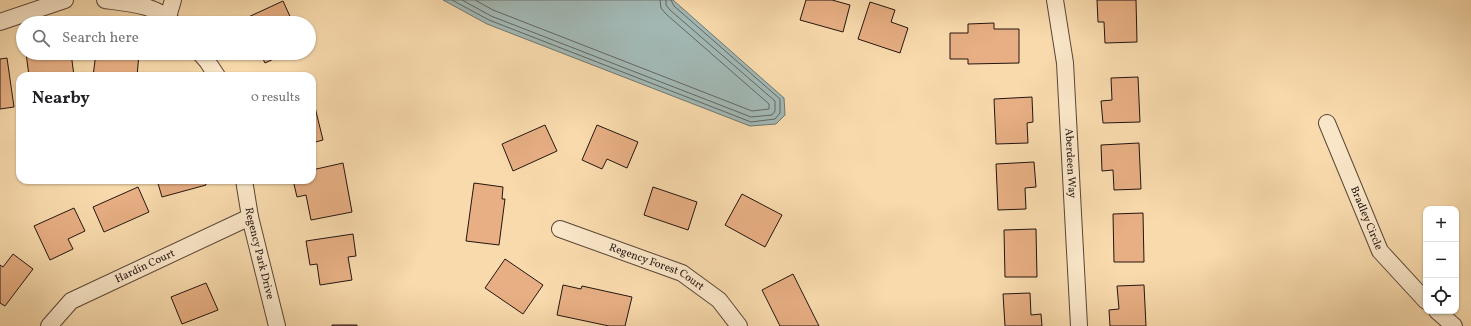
<!DOCTYPE html>
<meta charset="utf-8">
<style>
:root{--surface:#fff;--page:#f2f2f2;--text:#202124;--muted:#757577;--line:#e0e0e0}
body{margin:0;font-family:Vollkorn,serif;background:var(--page);color:var(--text)}
.controls{position:absolute;right:12px;bottom:12px;display:grid;overflow:hidden;border-radius:8px;box-shadow:0 1px 3px #0004}
.controls button{width:36px;height:36px;display:grid;place-items:center;padding:0;border:0;border-bottom:1px solid var(--line);background:var(--surface);color:var(--text);font:20px sans-serif}
.list{margin:0;padding:0;list-style:none}
h2{display:flex;justify-content:space-between;align-items:center;height:52px;margin:0;padding:0 16px;font-size:17px}
h2 small{font-size:13px;font-weight:400;color:var(--muted)}
.icon{flex:none;width:22px;height:22px;fill:none;stroke:currentColor;stroke-width:2;stroke-linecap:round;stroke-linejoin:round}
.map{position:relative;flex:none;width:1471px;height:326px;overflow:hidden}
.search{position:absolute;background:var(--surface);box-shadow:0 1px 3px #0004;left:16px;top:16px;width:300px;height:44px;display:flex;align-items:center;gap:10px;box-sizing:border-box;padding:0 14px;border-radius:22px;color:var(--muted);font-size:15px}
.panel{position:absolute;background:var(--surface);box-shadow:0 1px 3px #0004;left:16px;top:72px;width:300px;height:112px;border-radius:12px}
.map>svg:first-child{display:block}
.water{fill:#a2b8b4;stroke:#707772}
.lines{fill:none;stroke-linecap:round;stroke-linejoin:round}
.shore{stroke:#636662;stroke-width:1}
.building{fill:#e7af83;stroke:#241510}
.street-casing{stroke:#594637;stroke-width:18}
.street{stroke:#fae7c9;stroke-width:16}
.labels{text-anchor:middle;dominant-baseline:central;stroke-width:3.5;stroke-linejoin:round;paint-order:stroke}
.street-label{font-size:11px;fill:#241510;stroke:#fae7c9}
</style>
<div class="map">
<svg width="1471" height="326" viewBox="0 0 1471 326">
<rect width="100%" height="100%" fill="#f8daac"/>
<filter id="stains"><feTurbulence type="fractalNoise" baseFrequency=".005" numOctaves="4"/><feColorMatrix values="0 0 0 0 .2 0 0 0 0 .09 0 0 0 0 .02 0 0 0 .5 -.17"/></filter>
<radialGradient id="worn" r=".72"><stop offset=".6" stop-color="#630" stop-opacity="0"/><stop offset="1" stop-color="#630" stop-opacity=".3"/></radialGradient>
<path class="water" d="M443,0H673L784,98L785,115L776,124L750,126L487,24Z"/>
<g class="lines">
<path class="shore" d="M452,0L489,20L751,122L775,119L780,113V99L674,6L671,0
M462,0L491,16L751,117L772,115L775,111V101L670,10L666,5V0
M475,0L493,10L752,111L769,109V104L666,14L661,8L660,0"/>
</g>
<path class="building" d="M806,0H832L850,5L843,32L800,20Z
M1097,0H1136L1137,42L1105,43L1104,22H1098Z
M283,1L293,23H246L244,19Z
M870,2L895,10L891,22L908,28L900,53L858,39Z
M994,23V29H1019V63L968,64V59H950V33H968V24Z
M26,53H71L74,76H29Z
M96,53L139,54L137,76H93Z
M260,53H287L265,63Z
M7,58L14,107L0,109V59Z
M1138,77L1140,122L1103,123L1101,101L1112,100L1111,78Z
M312,95L323,140L312,143Z
M1032,97L1033,122L1027,123L1028,143L996,144L994,99Z
M545,125L557,151L513,171L502,144Z
M597,125L638,142L627,168L607,159L602,169L582,160Z
M1139,143L1141,189L1114,190L1113,170L1102,171L1101,145Z
M1034,162L1036,187L1025,188L1026,209L998,210L996,164Z
M343,163L352,212L311,220L306,195L297,197L293,180H312V170Z
M157,180H205L206,185L162,197Z
M474,183L503,187L502,199H505L499,245L466,241Z
M138,187L149,212L104,232L93,207Z
M653,187L697,202L688,230L644,215Z
M742,194L782,215L765,247L725,225Z
M74,208L85,231L68,239L73,249L50,260L34,226Z
M1143,213L1144,262H1114L1113,214Z
M1036,229L1037,277H1005L1004,230Z
M353,234L356,256L348,257L352,280L320,285L317,264L310,265L306,241Z
M13,254L33,269L5,306L0,303V265L3,267Z
M505,259L543,285L523,314L485,288Z
M793,274L819,326H780L762,290Z
M206,283L218,310L182,324L171,297Z
M563,285L581,289L582,286L632,297L625,326H609L557,315Z
M1144,285L1146,326H1110L1109,310L1119,309L1117,286Z
M1030,293L1031,315L1041,314L1042,326H1005L1003,294Z
M332,325H357V326H332Z"/>
<g class="lines">
<defs>
<g id="street">
<path d="M105,0C127,3 158,5 173,23"/>
<path id="s1" d="M1055,0L1065,63L1079,326"/>
<path d="M168,17L173,0"/>
<path d="M0,22L65,0"/>
<path d="M200,53L207,61L217,76"/>
<path id="s2" d="M1327,123L1380,251L1426,301"/>
<path id="s3" d="M244,180L250,217L277,326"/>
<path id="s4" d="M560,229L682,273L719,300L739,326"/>
<path d="M1437,311L1454,326"/>
<path id="s5" d="M49,326L71,301L250,217"/>
</g>
</defs>
<use href="#street" class="street-casing"/>
<use href="#street" class="street"/>
</g>
<g class="labels">
<g class="street-label">
<text stroke="none"><textPath href="#s1" startOffset="164">Aberdeen Way</textPath></text>
<text stroke="none"><textPath href="#s2" startOffset="103">Bradley Circle</textPath></text>
<text stroke="none"><textPath href="#s3" startOffset="75">Regency Park Drive</textPath></text>
<text stroke="none"><textPath href="#s5" startOffset="115">Hardin Court</textPath></text>
<text stroke="none"><textPath href="#s4" startOffset="104">Regency Forest Court</textPath></text>
</g>
</g>
<rect width="100%" height="100%" filter="url(#stains)"/>
<rect width="100%" height="100%" fill="url(#worn)"/>
</svg>
<div class="controls">
<button>+</button>
<button>−</button>
<button><svg class="icon" aria-label="locate" viewBox="0 0 24 24"><circle cx="12" cy="12" r="6"/><path d="M12 2v4M12 18v4M2 12h4M18 12h4"/></svg></button>
</div>
<div class="search"><svg class="icon" aria-label="search" viewBox="0 0 24 24"><circle cx="10" cy="10" r="6"/><path d="M15 15l6 6"/></svg>Search here</div>
<section class="panel">
<h2>Nearby<small>0 results</small></h2>
<ul class="list">
</ul>
</section>
</div>
